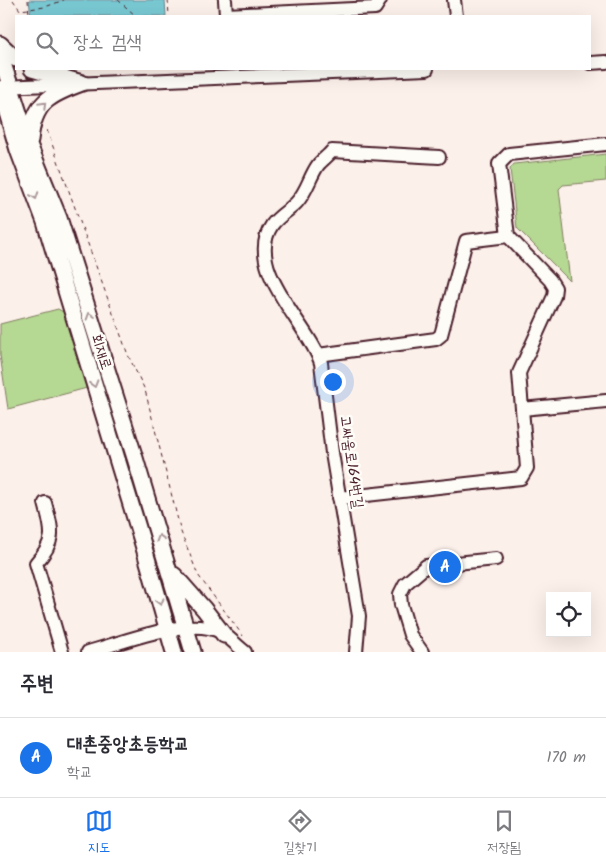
<!DOCTYPE html>
<html lang="ko">
<meta charset="utf-8">
<style>
:root{--surface:#fff;--page:#f2f2f3;--text:#2b2b33;--muted:#7c7c81;--line:#e1e1e2;--accent:#1a73e8}
body{margin:0;font-family:Kalam,"Poor Story",sans-serif;background:var(--page);color:var(--text)}
.controls{position:absolute;right:15px;bottom:15px;display:grid;overflow:hidden;border-radius:0px;box-shadow:0 5px 20px #0002}
.controls button{width:45px;height:45px;display:grid;place-items:center;padding:0;border:0;border-bottom:1px solid var(--line);background:var(--surface);color:var(--text);font:25px sans-serif}
.you{position:absolute;left:332px;top:381px;width:18px;height:18px;margin:-12px;border:4px solid #fff;border-radius:50%;background:#1a73e8;box-shadow:0 0 0 8px #1a73e833}
.badge{display:grid;place-items:center;width:32px;height:32px;border-radius:50%;background:var(--accent);color:#fff;font-size:16px;font-weight:700}
.pin{position:absolute;translate:-50% -50%;border:2px solid #fff;box-shadow:0 1px 5px #0006}
.list{margin:0;padding:0;list-style:none}
h2{display:flex;justify-content:space-between;align-items:center;height:65px;margin:0;padding:0 20px;font-size:21px}
h2 small{font-size:16px;font-weight:400;color:var(--muted)}
.list li{display:grid;grid-template-columns:32px 1fr auto;gap:15px;align-items:center;box-sizing:border-box;height:80px;padding:0 20px;border-top:1px solid var(--line)}
.list b{display:block;font-size:19px;white-space:nowrap}
.list p{margin:0;font-size:16px;white-space:nowrap;color:var(--muted)}
.list em{font-size:16px;font-style:normal;color:var(--muted)}
.icon{flex:none;width:28px;height:28px;fill:none;stroke:currentColor;stroke-width:2;stroke-linecap:round;stroke-linejoin:round}
.map{position:relative;flex:none;width:606px;height:652px;overflow:hidden}
.search{position:absolute;background:var(--surface);box-shadow:0 5px 20px #0002;left:15px;right:15px;top:15px;height:55px;display:flex;align-items:center;gap:12px;box-sizing:border-box;padding:0 18px;border-radius:0px;color:var(--muted);font-size:19px}
.sheet{height:145px;background:var(--surface)}
nav{display:flex;justify-content:space-around;align-items:center;box-sizing:border-box;height:70px;border-top:1px solid var(--line);background:var(--surface);font-size:14px;color:var(--muted)}
nav a{display:grid;justify-items:center;gap:2px}
nav .on{color:var(--accent)}
.map>svg:first-child{display:block}
.green{fill:#b5d893;stroke:#807c5f}
.water{fill:#78c8d2;stroke:#66848f}
.lines{fill:none;stroke-linecap:round;stroke-linejoin:round}
.minor-casing{stroke:#4a1f2b;stroke-width:16}
.major-casing{stroke:#4a1f2b;stroke-width:19}
.path{stroke:#4a1f2b;stroke-width:1;stroke-dasharray:4 4;stroke-linecap:butt}
.minor{stroke:#fdfcf7;stroke-width:12}
.major{stroke:#fdfcf7;stroke-width:15}
.oneway{stroke:#ac999b}
.labels{text-anchor:middle;dominant-baseline:central;stroke-width:5;stroke-linejoin:round;paint-order:stroke}
.street-label{font-size:15px;fill:#4a1f2b;stroke:#fdfcf7}
</style>
<div class="map">
<svg width="606" height="652" viewBox="0 0 606 652">
<rect width="100%" height="100%" fill="#fcf0ea"/>
<filter id="ink" filterUnits="userSpaceOnUse"><feTurbulence type="fractalNoise" baseFrequency=".02" numOctaves="2"/><feDisplacementMap in="SourceGraphic" scale="10" xChannelSelector="R" yChannelSelector="G"/><feConvolveMatrix kernelMatrix="1 2 1 2 8 2 1 2 1" color-interpolation-filters="sRGB"/></filter>
<g filter="url(#ink)">
<path class="green" d="M606,154V181L563,185L559,189L570,281L517,228L510,169L514,164Z
M58,309L65,313L87,388L8,409L0,355V324Z"/>
<path class="water" d="M29,0H165L166,16H31Z"/>
<g class="lines">
<defs>
<path id="minor" d="M225,0L226,15L375,8L380,0
M454,0L456,16
M590,63L606,62
M2,87L427,69
M508,236L499,164L509,154L606,144
M318,355L436,339L441,335L466,241L508,236L550,280L555,288L554,296L519,373L527,468L521,478L339,498
M522,409L606,401
M45,503C52,530 57,540 36,563L62,652
M88,652C122,643 189,615 221,632C229,637 237,646 245,652
M356,652L359,616L332,453L321,363C309,325 243,268 272,225C278,216 290,210 297,202C307,191 310,176 318,165C322,160 328,156 332,151L439,157
M422,652L410,635L401,605L400,594L405,584L426,566L496,559"/>
<path id="major" d="M0,44L16,59
M0,54L30,147L59,218L135,458L193,652
M32,69L82,83
M0,89L18,150L45,222L142,541L174,652
M30,140C34,102 49,95 82,83
M174,575L204,609L224,635"/>
</defs>
<use href="#minor" class="minor-casing"/>
<use href="#major" class="major-casing"/>
<path class="path" d="M13,0L20,10L45,7L64,0
M28,0L29,16
M118,0L136,16
M168,0L169,16
M47,130L128,355L145,390L181,532L198,575L243,636"/>
<use href="#minor" class="minor"/>
<use href="#major" class="major"/>
</g>
<defs><path id="oneway-chevron" d="M-2-3.5L2.5 0L-2 3.5" fill="none" stroke-width="1.6" stroke-linecap="round" stroke-linejoin="round" transform="scale(1.25)"/></defs>
<g class="oneway">
<use href="#oneway-chevron" transform="translate(43 105) rotate(-45)"/>
<use href="#oneway-chevron" transform="translate(35 196) rotate(70)"/>
<use href="#oneway-chevron" transform="translate(90 316) rotate(-108)"/>
<use href="#oneway-chevron" transform="translate(94 384) rotate(73)"/>
<use href="#oneway-chevron" transform="translate(160 538) rotate(-107)"/>
<use href="#oneway-chevron" transform="translate(160 602) rotate(74)"/>
</g>
</g>
<g class="labels">
<g class="street-label">
<text transform="translate(101 352) rotate(72)">회재로</text>
<text transform="translate(351 462) rotate(82)">고싸움로164번길</text>
</g>
</g>
</svg>
<div class="controls">
<button><svg class="icon" aria-label="locate" viewBox="0 0 24 24"><circle cx="12" cy="12" r="6"/><path d="M12 2v4M12 18v4M2 12h4M18 12h4"/></svg></button>
</div>
<div class="you"></div>
<div class="pin badge" style="left:445px;top:567px">A</div>
<div class="search"><svg class="icon" aria-label="search" viewBox="0 0 24 24"><circle cx="10" cy="10" r="6"/><path d="M15 15l6 6"/></svg>장소 검색</div>
</div>
<section class="sheet">
<h2>주변<small></small></h2>
<ul class="list">
<li><span class="badge">A</span><div><b>대촌중앙초등학교</b><p>학교</p></div><em>170 m</em></li>
</ul>
</section>
<nav>
<a class="on"><svg class="icon" aria-label="map" viewBox="0 0 24 24"><path d="M3 6l6-2 6 2 6-2v14l-6 2-6-2-6 2zM9 4v14M15 6v14"/></svg>지도</a>
<a><svg class="icon" aria-label="directions" viewBox="0 0 24 24"><path d="M12 3l9 9-9 9-9-9zM9 14v-3h6M13 9l2 2-2 2"/></svg>길찾기</a>
<a><svg class="icon" aria-label="saved" viewBox="0 0 24 24"><path d="M7 4h10v16l-5-4-5 4z"/></svg>저장됨</a>
</nav>
